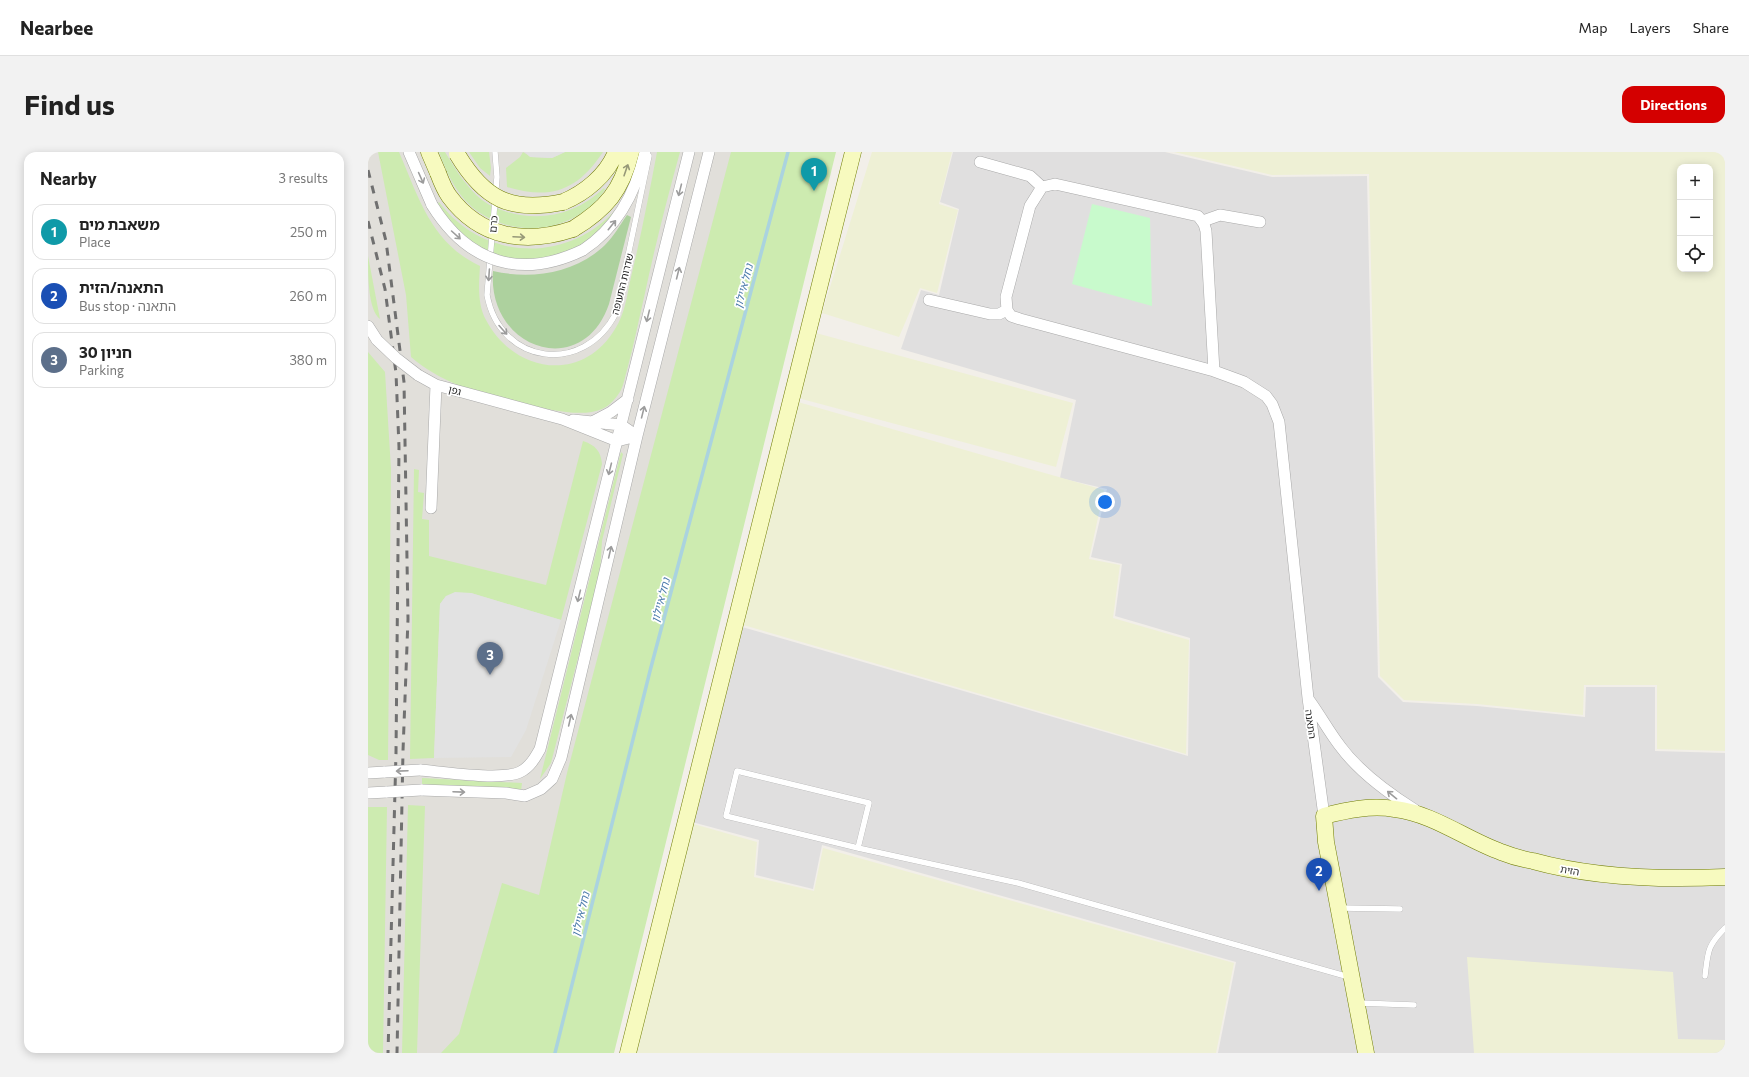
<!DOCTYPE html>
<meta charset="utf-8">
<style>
:root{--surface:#fff;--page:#f2f2f2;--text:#222;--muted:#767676;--line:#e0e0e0;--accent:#d40000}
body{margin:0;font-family:Commissioner,"Noto Sans Hebrew",sans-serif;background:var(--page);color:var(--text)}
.controls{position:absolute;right:12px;top:12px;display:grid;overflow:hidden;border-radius:8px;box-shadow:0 2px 10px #0003}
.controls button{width:36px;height:36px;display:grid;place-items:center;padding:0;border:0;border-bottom:1px solid var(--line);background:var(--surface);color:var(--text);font:20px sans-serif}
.you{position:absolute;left:737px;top:350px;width:14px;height:14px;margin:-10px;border:3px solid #fff;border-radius:50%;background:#1a73e8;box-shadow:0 0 0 6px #1a73e833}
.badge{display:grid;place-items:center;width:26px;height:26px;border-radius:50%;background:var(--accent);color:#fff;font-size:13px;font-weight:700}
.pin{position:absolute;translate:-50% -33px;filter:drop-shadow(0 1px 2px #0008)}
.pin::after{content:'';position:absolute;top:21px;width:14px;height:12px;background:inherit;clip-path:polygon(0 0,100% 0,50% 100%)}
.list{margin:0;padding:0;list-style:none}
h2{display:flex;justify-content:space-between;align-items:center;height:52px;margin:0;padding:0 16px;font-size:17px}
h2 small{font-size:13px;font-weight:400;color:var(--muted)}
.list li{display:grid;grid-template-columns:26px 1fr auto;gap:12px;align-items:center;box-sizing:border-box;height:56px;margin:0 8px 8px;padding:0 8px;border:1px solid var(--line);border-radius:12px}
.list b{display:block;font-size:15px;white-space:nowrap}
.list p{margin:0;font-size:13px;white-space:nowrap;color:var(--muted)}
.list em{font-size:13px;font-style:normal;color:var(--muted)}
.icon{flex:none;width:22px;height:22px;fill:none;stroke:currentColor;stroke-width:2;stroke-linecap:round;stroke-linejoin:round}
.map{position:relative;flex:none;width:1357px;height:901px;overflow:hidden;border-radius:12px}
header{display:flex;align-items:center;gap:24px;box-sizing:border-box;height:56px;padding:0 20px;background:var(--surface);border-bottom:1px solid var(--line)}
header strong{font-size:19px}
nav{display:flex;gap:22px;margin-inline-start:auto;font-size:14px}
.intro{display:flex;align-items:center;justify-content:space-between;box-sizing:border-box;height:96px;padding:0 24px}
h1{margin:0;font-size:28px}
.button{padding:10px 18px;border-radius:12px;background:var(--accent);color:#fff;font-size:14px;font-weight:700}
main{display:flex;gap:24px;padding:0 24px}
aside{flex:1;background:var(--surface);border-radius:12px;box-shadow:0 2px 10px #0003}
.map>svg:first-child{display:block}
.residential{fill:#e0dfdf}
.airport{fill:#e1dfda}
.farmland{fill:#eef0d5;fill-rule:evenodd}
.grass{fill:#cdebb0}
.forest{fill:#add19e}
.park{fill:#c8facc}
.parking{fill:#e2e2e2}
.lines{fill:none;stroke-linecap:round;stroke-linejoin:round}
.stream{stroke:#aad3df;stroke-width:3.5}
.lane-casing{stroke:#a9a9a9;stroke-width:6}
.street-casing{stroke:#a9a9a9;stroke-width:12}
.secondary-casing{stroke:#707d05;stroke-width:17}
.lane{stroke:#fff;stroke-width:5.5}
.street{stroke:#fff;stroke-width:11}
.secondary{stroke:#f7fabf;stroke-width:16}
.rail{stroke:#707070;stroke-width:3;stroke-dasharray:8 8;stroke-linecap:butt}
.street-bridge-casing{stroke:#a9a9a9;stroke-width:12;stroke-linecap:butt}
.secondary-bridge-casing{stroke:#707d05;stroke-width:17;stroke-linecap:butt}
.street-bridge{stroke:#fff;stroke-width:11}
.secondary-bridge{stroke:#f7fabf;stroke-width:16}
.oneway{stroke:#979978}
.oneway2{stroke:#9c9c9c}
.labels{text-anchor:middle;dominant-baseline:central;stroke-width:3.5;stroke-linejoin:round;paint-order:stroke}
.street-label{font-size:10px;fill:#222;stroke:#fff}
.water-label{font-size:11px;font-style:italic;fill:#4a7aab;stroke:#fff}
</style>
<header>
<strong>Nearbee</strong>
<nav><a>Map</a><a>Layers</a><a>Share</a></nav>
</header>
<div class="intro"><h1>Find us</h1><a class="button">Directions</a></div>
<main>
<aside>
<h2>Nearby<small>3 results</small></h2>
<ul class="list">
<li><span class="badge" style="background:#0f9aa8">1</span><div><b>משאבת מים</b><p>Place</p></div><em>250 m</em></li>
<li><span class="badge" style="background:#1a4fb4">2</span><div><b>התאנה/הזית</b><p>Bus stop · התאנה</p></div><em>260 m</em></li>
<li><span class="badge" style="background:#5c6f8a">3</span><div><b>חניון 30</b><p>Parking</p></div><em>380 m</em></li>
</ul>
</aside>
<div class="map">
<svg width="1357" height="901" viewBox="0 0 1357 901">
<rect width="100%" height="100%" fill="#f2efe9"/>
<path class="residential" d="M585,0H797L904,25L999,24L1010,525L1035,550L1109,554L1217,565L1218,535H1287V599L1357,601V901H850L868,810L454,693L445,737L388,723L391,688L324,670L374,475L820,604L822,486L747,464L754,412L723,405L739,337L692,326L708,248L533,197L553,138L571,143L591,57L572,50Z"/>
<path class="airport" d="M0,0H392L158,901H0Z"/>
<path class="farmland" d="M504,0H584L571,52L590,58L569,141L552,136L531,185L454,161Z
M806,0H1357V599L1289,597V533H1216L1215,563L1109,552L1036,548L1012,524L1001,22L904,23ZM1312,15H1342V117H1312Z
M448,181L705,251L688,315L430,246Z
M430,250L736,338L721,407L752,413L745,466L821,488L818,602L372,472Z
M322,671L389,690L386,725L446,739L455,696L866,811L848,901H266Z
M1099,805L1305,820L1310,887L1357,888V901H1106Z"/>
<path class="grass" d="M10,0H31C51,46 63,91 112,114C111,131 109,152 118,168C146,221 214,232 247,177C257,162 259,143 263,125C273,84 281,42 289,0H312C299,47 287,94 277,141C271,167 266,192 259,218C257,224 256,232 253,238C249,245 242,254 234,257C214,266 180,257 159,253C119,245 74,232 43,205L38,143Z
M71,0H77C88,18 98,35 114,48C122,54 130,57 139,60C174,70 209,62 236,36L237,38C207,81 145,89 104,55C87,40 79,21 71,0Z
M101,0H121L123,16L122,24L112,16Z
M155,0L163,5L184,6L197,0H235C209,39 183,48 139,35L138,16L152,5Z
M363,0H468L246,901H73L91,882L134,731L171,743L199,621Z
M71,50C116,110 201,112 249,56C244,63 239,72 233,78C210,101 172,111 140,106C126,104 110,95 98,87C87,80 77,63 69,53Z
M0,104L12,167C0,158 0,123 0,104Z
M0,200L17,220L23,317L20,608H11L0,603Z
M215,289C227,293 233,299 234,312L193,468L103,441L78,444L72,452L66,606L42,607L46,317L51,318L50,340L56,341L54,367L61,368V404L178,433Z
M253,300L255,302L234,389L232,420L183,611L172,627Z
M54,626L154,631L153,639L54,634Z
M40,653L57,654L49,901H34Z
M0,655H19L15,901H0Z"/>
<path class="forest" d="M259,63L263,65L241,152C215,229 119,198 125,119C164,128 208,121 237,93C246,84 252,73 259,63Z"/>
<path class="park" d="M724,52L782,66L784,154L704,132Z"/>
<path class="parking" d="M157,0H197L184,6L162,5Z
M87,440L103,441L193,468L158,578L143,605L66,606L72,452L78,444Z"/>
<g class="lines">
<path class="stream" d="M187,901L282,519L420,0"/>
<defs>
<path id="lane" d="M127,0L129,25L119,143C132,213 216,224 248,161L281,4
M369,619L501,651L490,696L358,664Z
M490,696L650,731L981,825
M972,756L1032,757
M1337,824C1340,800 1339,794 1357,776
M991,851L1046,853"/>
<path id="street" d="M41,0L64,53
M612,10L662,24L674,35L687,32L830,64L836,72L838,79L846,219
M835,69L852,63L892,70
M215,98C250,75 268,40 277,0
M561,148L622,162H631L639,158L643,164L652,167L846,219L876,230L898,244L904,252L911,270L940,546L956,664
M639,158L638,145L662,54L674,35
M0,174L9,188
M50,223L68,233L194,267L249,289L269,284
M205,268L253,273L269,284
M224,270L243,260L260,247
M63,356L68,233
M941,548C952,563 961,580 972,594C991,620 1020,641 1047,658
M52,618C75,620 134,629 152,620C162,615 167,606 172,597L321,0
M0,621L17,620
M53,638L138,641L157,644L173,637L184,627L193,606L269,284L341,0
M0,641L19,640"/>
<path id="secondary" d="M61,0L70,21
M195,50C217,41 239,23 248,0
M205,77C238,57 254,38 263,0
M260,901L485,0
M998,901L958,690L956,664C979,658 1003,653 1027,657C1066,662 1097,687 1133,700C1143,704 1154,707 1165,709C1226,726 1294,728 1357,725"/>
</defs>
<use href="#lane" class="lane-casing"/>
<use href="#street" class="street-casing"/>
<use href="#secondary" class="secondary-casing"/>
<use href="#lane" class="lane"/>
<use href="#street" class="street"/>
<use href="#secondary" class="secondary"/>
<path class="rail" d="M0,18L18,89L36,230L40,467L35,599L29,901
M0,69L17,137L28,221L31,295L28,601L20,901"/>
<defs>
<path id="street-bridge" d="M64,53C100,111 153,128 215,98
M9,188L28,206L50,223
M17,620L52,618
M19,640L53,638"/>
<path id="secondary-bridge" d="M89,2C116,47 142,61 195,50
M70,21C73,29 76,37 81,44C112,86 157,93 205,77"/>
</defs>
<use href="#street-bridge" class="street-bridge-casing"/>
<use href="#secondary-bridge" class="secondary-bridge-casing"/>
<use href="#street-bridge" class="street-bridge"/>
<use href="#secondary-bridge" class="secondary-bridge"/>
</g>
<defs><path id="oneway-shaft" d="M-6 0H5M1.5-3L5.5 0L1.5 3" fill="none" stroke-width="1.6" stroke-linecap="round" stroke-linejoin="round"/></defs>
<g class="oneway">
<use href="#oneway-shaft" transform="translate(258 18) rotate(-71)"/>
<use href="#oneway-shaft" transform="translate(151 85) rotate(3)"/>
</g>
<g class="oneway2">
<use href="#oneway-shaft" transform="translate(53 26) rotate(66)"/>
<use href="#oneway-shaft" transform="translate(312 38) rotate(104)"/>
<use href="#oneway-shaft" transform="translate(244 73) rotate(-51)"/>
<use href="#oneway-shaft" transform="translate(88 83) rotate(42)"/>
<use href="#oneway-shaft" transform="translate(310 121) rotate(-76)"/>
<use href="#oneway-shaft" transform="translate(121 123) rotate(94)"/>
<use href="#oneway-shaft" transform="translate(280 164) rotate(104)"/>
<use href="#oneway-shaft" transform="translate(135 178) rotate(48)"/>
<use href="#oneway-shaft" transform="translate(275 260) rotate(-76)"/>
<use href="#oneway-shaft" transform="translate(242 317) rotate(104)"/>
<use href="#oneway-shaft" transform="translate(242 400) rotate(-77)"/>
<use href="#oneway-shaft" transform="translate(211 444) rotate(104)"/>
<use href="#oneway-shaft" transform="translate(202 568) rotate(-77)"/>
<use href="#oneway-shaft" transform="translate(34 619) rotate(178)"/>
<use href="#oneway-shaft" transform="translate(91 640) rotate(2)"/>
<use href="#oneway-shaft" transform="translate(1024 643) rotate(-141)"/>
</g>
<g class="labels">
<g class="street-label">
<text transform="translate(125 72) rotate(-85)">כרם</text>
<text transform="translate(254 132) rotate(-76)">שדרות התעופה</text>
<text transform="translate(87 238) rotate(15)">גפן</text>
<text transform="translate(943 572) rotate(82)">התאנה</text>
<text transform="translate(1202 718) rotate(10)">הזית</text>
</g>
<g class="water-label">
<text transform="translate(375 134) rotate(-75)">נחל איילון</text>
<text transform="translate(292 448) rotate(-75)">נחל איילון</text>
<text transform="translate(212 762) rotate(-76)">נחל איילון</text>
</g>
</g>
</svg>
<div class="controls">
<button>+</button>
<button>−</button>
<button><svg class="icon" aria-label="locate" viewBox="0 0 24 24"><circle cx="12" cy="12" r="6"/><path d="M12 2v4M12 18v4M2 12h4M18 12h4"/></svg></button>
</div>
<div class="you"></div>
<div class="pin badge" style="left:446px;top:39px;background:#0f9aa8">1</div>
<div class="pin badge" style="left:951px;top:739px;background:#1a4fb4">2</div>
<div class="pin badge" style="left:122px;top:523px;background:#5c6f8a">3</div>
</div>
</main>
